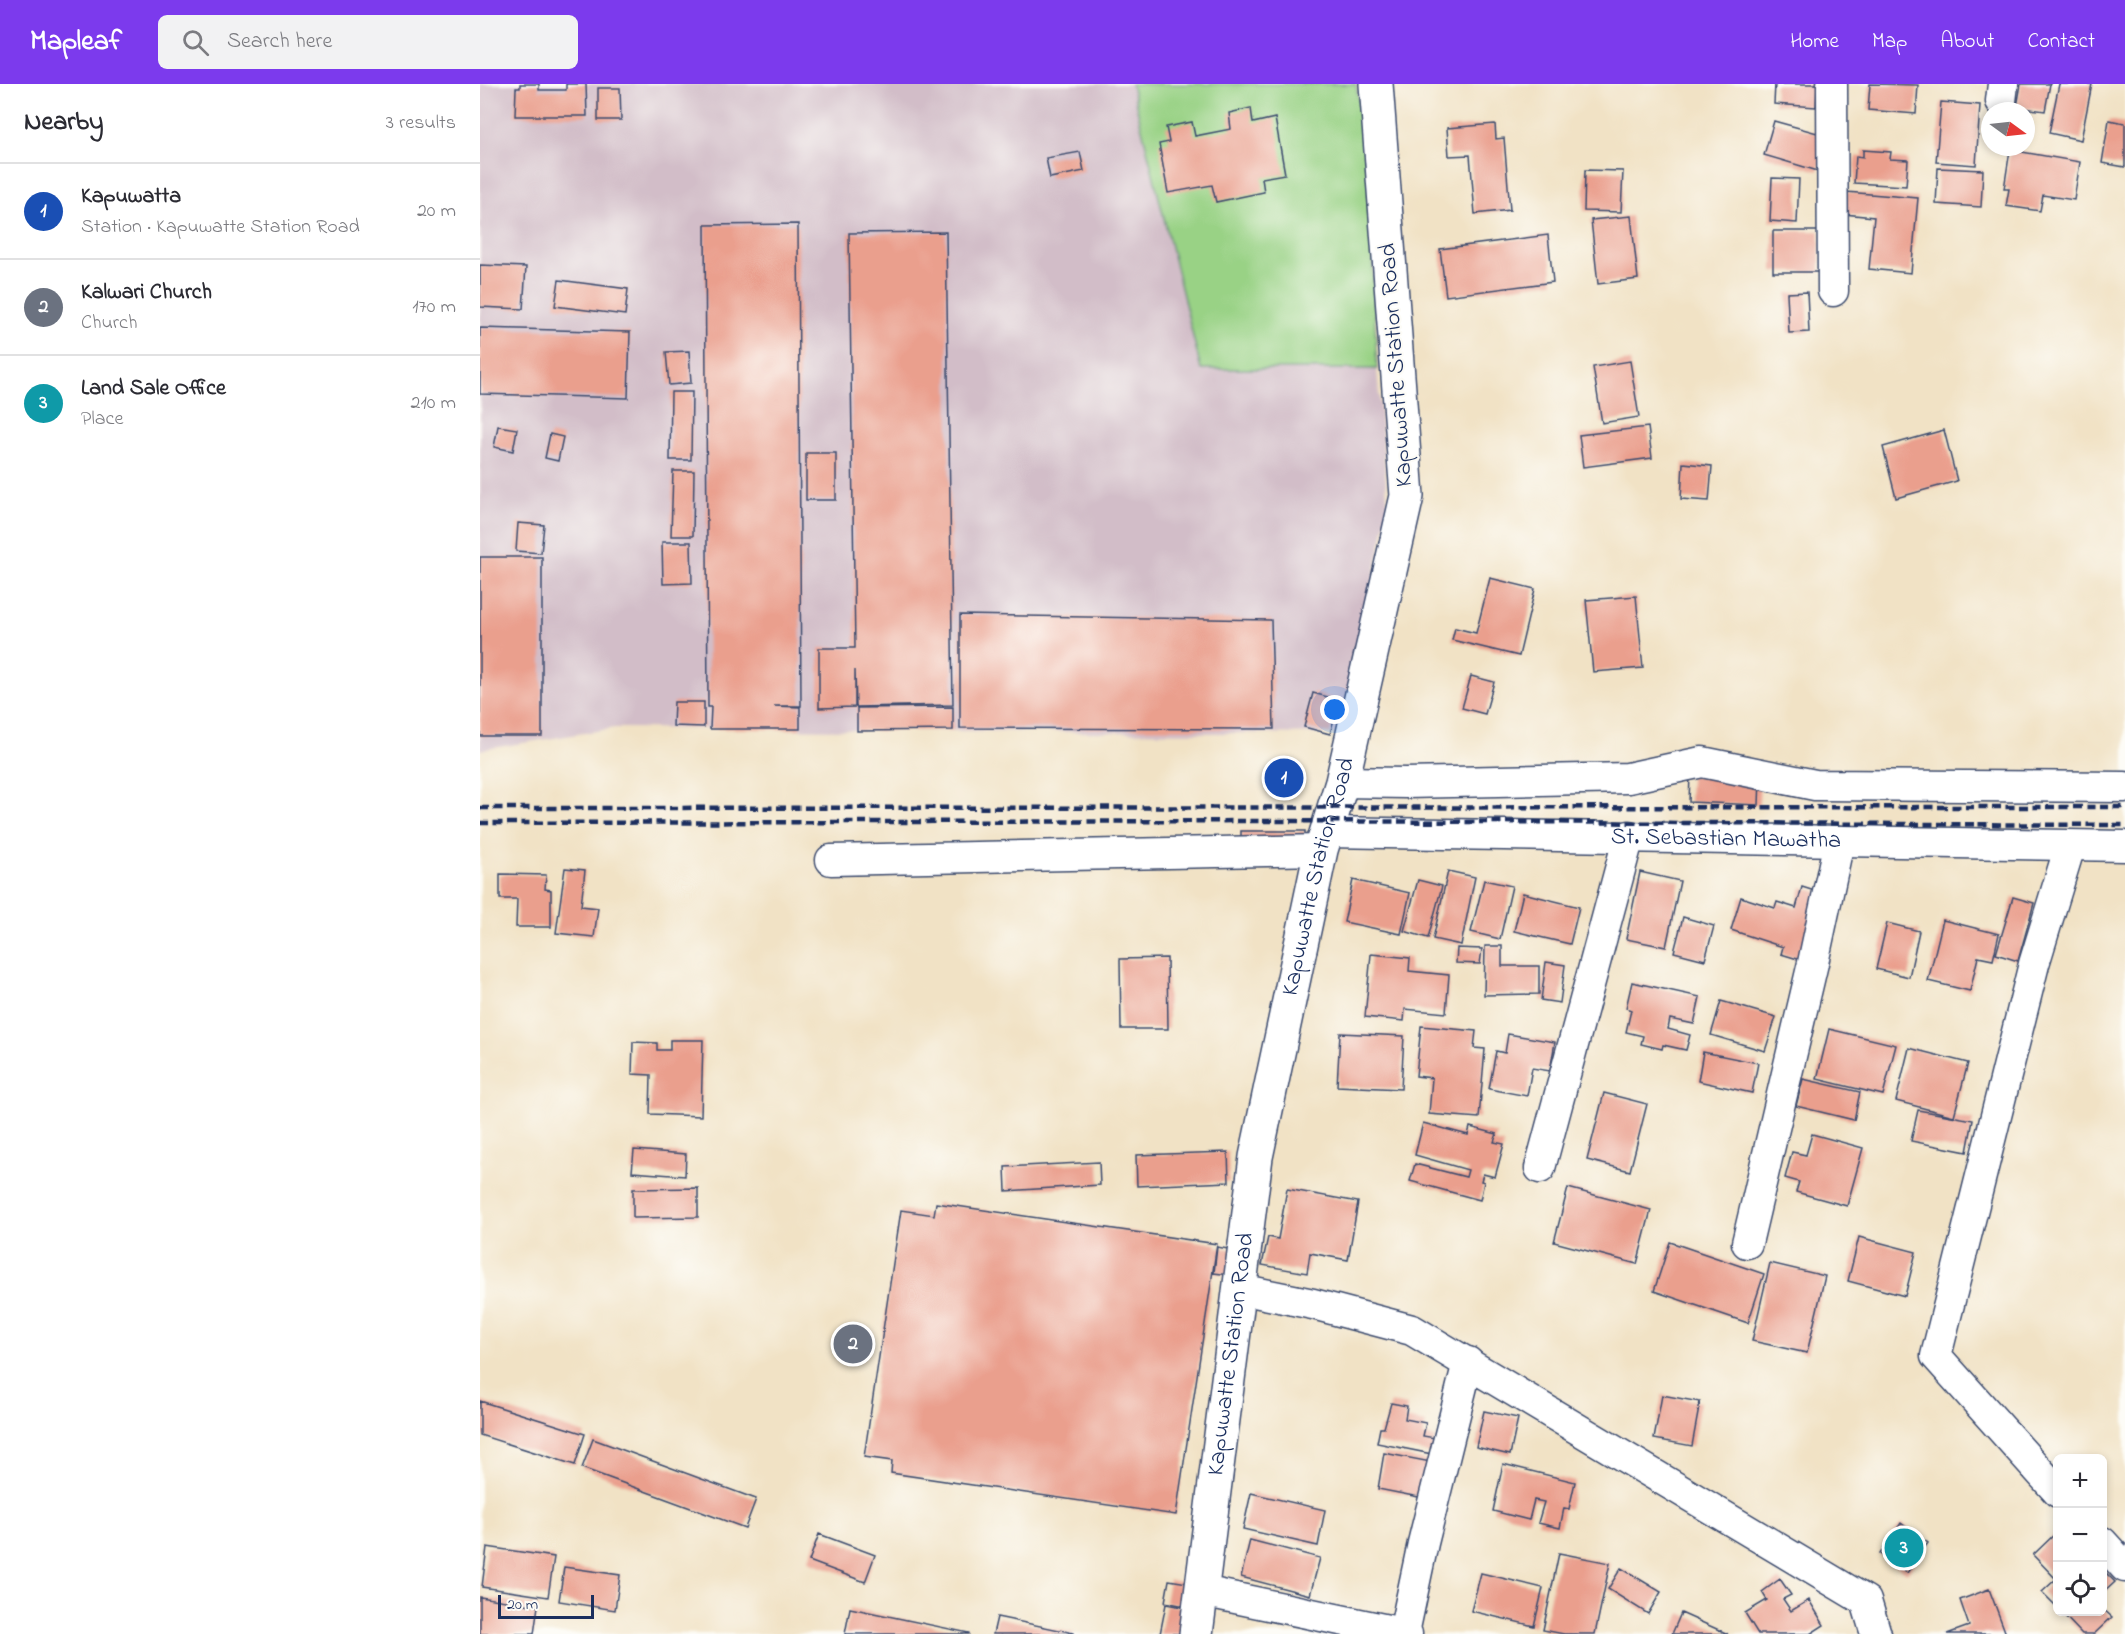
<!DOCTYPE html>
<meta charset="utf-8">
<style>
:root{--surface:#fff;--page:#f2f2f3;--text:#2b2b33;--muted:#7c7c81;--line:#e1e1e2;--accent:#7c3aed}
body{margin:0;font-family:"Indie Flower",sans-serif;background:var(--page);color:var(--text)}
.controls{position:absolute;right:18px;bottom:18px;display:grid;overflow:hidden;border-radius:9px;box-shadow:0 3px 9px #0003}
.controls button{width:54px;height:54px;display:grid;place-items:center;padding:0;border:0;border-bottom:2px solid var(--line);background:var(--surface);color:var(--text);font:30px sans-serif}
.compass{position:absolute;left:1501px;top:18px;width:54px;height:54px;border-radius:50%;background:var(--surface);box-shadow:0 3px 9px #0003;rotate:105deg}
.scale{position:absolute;left:18px;bottom:15px;width:96px;box-sizing:border-box;padding-left:6px;border:3px solid #1b2f5e;border-top:0;font-size:16px;line-height:21px;white-space:nowrap;color:#1b2f5e;-webkit-text-stroke:4px #fdfcf7;paint-order:stroke}
.you{position:absolute;left:855px;top:626px;width:21px;height:21px;margin:-15px;border:4px solid #fff;border-radius:50%;background:#1a73e8;box-shadow:0 0 0 9px #1a73e833}
.badge{display:grid;place-items:center;width:39px;height:39px;border-radius:50%;background:var(--accent);color:#fff;font-size:20px;font-weight:700}
.pin{position:absolute;translate:-50% -50%;border:3px solid #fff;box-shadow:0 2px 6px #0006}
.list{margin:0;padding:0;list-style:none}
h2{display:flex;justify-content:space-between;align-items:center;height:78px;margin:0;padding:0 24px;font-size:26px}
h2 small{font-size:20px;font-weight:400;color:var(--muted)}
.list li{display:grid;grid-template-columns:39px 1fr auto;gap:18px;align-items:center;box-sizing:border-box;height:96px;padding:0 24px;border-top:2px solid var(--line)}
.list b{display:block;font-size:22px;white-space:nowrap}
.list p{margin:0;font-size:20px;white-space:nowrap;color:var(--muted)}
.list em{font-size:20px;font-style:normal;color:var(--muted)}
.icon{flex:none;width:33px;height:33px;fill:none;stroke:currentColor;stroke-width:2;stroke-linecap:round;stroke-linejoin:round}
.map{position:relative;flex:none;width:1645px;height:1550px;overflow:hidden}
header{display:flex;align-items:center;gap:36px;box-sizing:border-box;height:84px;padding:0 30px;background:var(--accent);color:#fff}
header strong{font-size:28px}
nav{display:flex;gap:33px;margin-inline-start:auto;font-size:21px}
.search{width:420px;height:54px;background:var(--page);display:flex;align-items:center;gap:15px;box-sizing:border-box;padding:0 21px;border-radius:9px;color:var(--muted);font-size:22px}
main{display:flex}
aside{flex:1;background:var(--surface)}
.map>svg:first-child{display:block}
.industrial{fill:#d2bdc8}
.green{fill:#99d285;stroke:#5a8072;stroke-width:1.5}
.building{fill:#ea9f8d}
.lines{fill:none;stroke-linecap:round;stroke-linejoin:round}
.street-casing{stroke:#3b4a6d;stroke-width:33}
.secondary-casing{stroke:#3b4a6d;stroke-width:36}
.street{stroke:#fff;stroke-width:30}
.secondary{stroke:#fff;stroke-width:33}
.rail{stroke:#1b2f5e;stroke-width:4.5;stroke-dasharray:9 4.5;stroke-linecap:butt}
.labels{text-anchor:middle;dominant-baseline:central;stroke-width:4.5;stroke-linejoin:round;paint-order:stroke}
.street-label{font-size:24px;fill:#1b2f5e;stroke:#fdfcf7}
</style>
<header>
<strong>Mapleaf</strong>
<div class="search"><svg class="icon" aria-label="search" viewBox="0 0 24 24"><circle cx="10" cy="10" r="6"/><path d="M15 15l6 6"/></svg>Search here</div>
<nav><a>Home</a><a>Map</a><a>About</a><a>Contact</a></nav>
</header>
<main>
<aside>
<h2>Nearby<small>3 results</small></h2>
<ul class="list">
<li><span class="badge" style="background:#1a4fb4">1</span><div><b>Kapuwatta</b><p>Station · Kapuwatte Station Road</p></div><em>20 m</em></li>
<li><span class="badge" style="background:#6b7280">2</span><div><b>Kalwari Church</b><p>Church</p></div><em>170 m</em></li>
<li><span class="badge" style="background:#0f9aa8">3</span><div><b>Land Sale Office</b><p>Place</p></div><em>210 m</em></li>
</ul>
</aside>
<div class="map">
<svg width="1645" height="1550" viewBox="0 0 1645 1550">
<rect width="100%" height="100%" fill="#fdfcf7"/>
<filter id="ink" filterUnits="userSpaceOnUse"><feTurbulence type="fractalNoise" baseFrequency=".0167" numOctaves="2"/><feDisplacementMap in="SourceGraphic" scale="12" xChannelSelector="R" yChannelSelector="G"/><feConvolveMatrix kernelMatrix="1 2 1 2 8 2 1 2 1" color-interpolation-filters="sRGB"/></filter>
<filter id="wash" filterUnits="userSpaceOnUse"><feTurbulence type="fractalNoise" baseFrequency=".008" numOctaves="4" result="noise"/><feDisplacementMap in="SourceGraphic" scale="24" xChannelSelector="R" yChannelSelector="G"/><feGaussianBlur stdDeviation="1.35" result="paint"/><feColorMatrix in="noise" values="0 0 0 0 0 0 0 0 0 0 0 0 0 0 0 0 0 1.4 0 .05"/><feComposite in="paint" operator="in"/></filter>
<g filter="url(#wash)">
<rect width="100%" height="100%" fill="#f1e2c5"/>
<path class="industrial" d="M0,0H651L721,285H897L908,426L860,650L135,644L0,666Z"/>
<path class="green" d="M651,0H876L889,85L897,285H721Z"/>
<g id="blocks">
<path class="building" d="M40,0H59V6H86V0H106L107,32H35L36,4H40Z
M1295,0H1337L1336,23L1294,20Z
M1390,0L1438,1L1436,30L1388,26Z
M1541,0H1570L1565,27L1537,23Z
M1579,0H1612L1601,56L1569,49Z
M118,4H140L141,36H118Z
M1461,18L1500,21L1496,81L1456,78Z
M771,24L773,39L795,34L805,90L782,94L784,108L736,118L732,101L688,109L679,60L689,58L686,43L712,38L715,52L751,45L749,29Z
M1629,36L1645,39V83L1622,79Z
M1294,37L1348,52L1338,87L1284,71Z
M1015,40L1016,55L1024,54L1030,126L995,130L990,71L969,72L967,44Z
M1383,66L1411,68L1410,75L1428,76L1426,102L1374,99L1376,72L1383,73Z
M1530,66L1600,78L1594,116L1563,111L1560,127L1526,122L1529,105H1524Z
M600,68L604,87L570,94L566,74Z
M1458,84L1503,86L1501,123L1456,120Z
M1105,86L1143,87L1141,128L1104,127Z
M1292,94L1319,95L1317,139L1290,137Z
M1366,108L1438,114L1431,189L1389,185L1394,133L1364,130Z
M1151,132L1158,195L1118,200L1111,136Z
M318,140L321,622H294L320,623V645H230L231,623H228L225,141Z
M1293,147H1340V188H1293Z
M466,148L473,621L376,623L375,586V623L339,624V564H375L369,149Z
M1068,151L1073,198L966,212L960,165Z
M0,181L46,183L43,225L0,223Z
M79,196L148,205L145,231L75,222Z
M1327,208L1329,248L1309,249L1307,209Z
M0,244L150,248L148,314L0,310Z
M209,267L211,299L189,301L186,268Z
M1150,277L1159,333L1122,339L1113,283Z
M191,308H212L211,376H190Z
M18,342L37,345L33,367L14,363Z
M1168,343L1172,374L1103,383L1099,351Z
M1464,346L1477,397L1416,414L1403,363Z
M70,350L83,353L78,377L65,374Z
M326,369H356V416H326Z
M1203,379L1232,382L1229,417L1201,415Z
M193,387H214L213,452H191Z
M38,439L64,441L61,469L36,467Z
M182,458H211L212,499L183,500Z
M0,473H62V652H0Z
M1010,494L1055,505L1039,572L972,556L975,544L996,549Z
M1156,512L1163,584L1113,588L1106,516Z
M480,531L791,536L794,645L480,644Z
M991,592L1014,598L1005,630L982,624Z
M833,609L859,616L850,650L824,643Z
M194,618H224V643L193,642Z
M473,623V646L377,647V624Z
M1210,691L1280,694L1279,721L1209,718Z
M761,747H825V762H761Z
M85,784L105,786L101,822L118,824L114,853L76,849Z
M968,787L995,793L981,861L953,855Z
M1160,788L1200,797L1186,863L1146,855Z
M20,790L66,791L65,805L71,806V843H36L37,815H20Z
M873,796L930,809L921,850L864,838Z
M938,796L962,802L948,854L924,847Z
M1004,796L1032,802L1020,855L991,848Z
M1322,803L1341,809L1321,876L1301,870L1303,863L1251,846L1261,813L1295,824L1297,818L1316,824Z
M1043,809L1099,823L1090,860L1034,847Z
M1533,813L1554,819L1538,877L1516,870Z
M1203,833L1234,842L1225,876L1194,868Z
M1463,836L1519,850L1513,876L1498,873L1490,907L1448,897Z
M1407,839L1439,847L1429,893L1396,885Z
M1005,862H1022V882H1059V910L1004,911Z
M977,864L1002,865L1000,880L976,879Z
M891,870L930,874L929,887L969,891L966,929L925,925L924,937L885,933Z
M687,874L688,945H641L640,875Z
M1066,878L1085,881L1080,919L1061,916Z
M1152,898L1220,913L1214,940L1190,935L1188,945L1210,951L1206,966L1183,961L1182,965L1161,960L1163,952L1146,948L1151,926L1146,924Z
M1241,917L1296,933L1285,967L1231,951Z
M941,942L996,947L994,964L1005,965L999,1034L949,1030L952,994L936,992Z
M1349,945L1416,961L1403,1011L1337,995Z
M860,949L924,952L921,1005L857,1002Z
M1028,950L1075,958L1070,987L1052,984L1047,1012L1009,1005L1016,967L1025,969Z
M190,956H223L221,1032L170,1030L171,991L152,990L153,958L177,959V966H190Z
M1429,964L1488,979L1474,1032L1416,1017Z
M1223,968L1278,979L1272,1009L1218,997Z
M1323,995L1380,1008L1374,1036L1316,1022Z
M1124,1009L1167,1020L1150,1087L1107,1076Z
M1438,1026L1493,1036L1487,1068L1431,1057Z
M943,1039L988,1051L990,1043L1017,1050L1014,1058L1024,1060L1015,1093L1003,1090L1001,1097L1004,1098L1000,1116L930,1097L935,1080L986,1093L988,1086L935,1071Z
M1332,1050L1383,1064L1367,1122L1316,1108L1319,1098L1305,1094L1312,1068L1326,1071Z
M154,1066L206,1070L205,1092L152,1088Z
M748,1068L749,1098L657,1102L656,1071Z
M619,1078L620,1101L526,1107L525,1083Z
M218,1104V1133L153,1134V1105Z
M1088,1104L1171,1126L1157,1180L1074,1158Z
M807,1105L878,1118L868,1176L830,1169L827,1189L782,1181L788,1153L798,1155Z
M456,1119L737,1160L696,1431L411,1389L412,1377L384,1373L421,1126L454,1131Z
M1379,1153L1436,1168L1425,1212L1368,1197Z
M1190,1158L1284,1190L1268,1239L1174,1207Z
M737,1163L754,1166L750,1191L734,1189Z
M1290,1179L1345,1192L1327,1269L1272,1257Z
M1182,1311L1220,1318L1212,1362L1174,1355Z
M0,1317L105,1350L95,1381L0,1351Z
M911,1319L927,1322L925,1335L946,1339L943,1352L955,1354L952,1370L897,1359L900,1344H904Z
M1004,1327L1038,1334L1030,1371L996,1363Z
M113,1355L276,1415L265,1444L102,1384Z
M904,1369L951,1378L944,1414L898,1405Z
M1023,1380L1095,1398L1089,1425L1084,1424L1080,1444L1058,1439L1064,1418L1054,1416L1049,1436L1013,1427Z
M771,1409L845,1426L838,1462L763,1445Z
M1421,1439L1448,1459L1427,1489L1400,1470Z
M1578,1447V1524L1562,1508L1576,1495L1553,1471Z
M339,1450L395,1471L385,1498L329,1477Z
M770,1456L840,1474L830,1511L761,1493Z
M7,1463L74,1473L68,1513L2,1503Z
M1079,1469L1130,1479L1115,1550H1084L1063,1546Z
M84,1483L140,1491L135,1526L79,1517Z
M1141,1484L1181,1508L1168,1530L1128,1505Z
M1622,1485L1635,1498L1622,1510Z
M1001,1489L1063,1504L1054,1542L991,1527Z
M1300,1495L1311,1511L1303,1515L1311,1527L1329,1516L1344,1541L1330,1550H1278L1265,1529L1287,1516L1282,1508Z
M689,1496L714,1500L710,1523L685,1518Z
M1509,1505L1526,1550H1467L1489,1542L1480,1516Z
M0,1513L58,1522L54,1550H0Z
M686,1520L713,1525L708,1550H680Z
M370,1524L489,1549V1550H365Z
M1622,1524L1632,1533L1614,1550H1602L1581,1528H1622Z
M1201,1529L1248,1550H1192Z
M517,1533L594,1549V1550H513Z"/>
</g>
</g>
<g filter="url(#ink)">
<use href="#blocks" fill-opacity="0" stroke="#3b4a6d" stroke-width="1.5"/>
<g class="lines">
<defs>
<g id="street">
<path d="M1352,0L1353,207"/>
<path d="M1521,17L1523,0"/>
<path d="M862,698L926,699L1148,694L1222,678L1335,701L1645,703"/>
<path id="s1" d="M847,748L1645,762"/>
<path d="M351,776L841,766"/>
<path d="M1060,1084L1149,752"/>
<path d="M1267,1159L1333,879L1359,757"/>
<path d="M760,1205L833,1220L932,1246L1386,1517L1396,1550"/>
<path d="M1578,1408L1456,1272L1554,880L1590,762"/>
<path d="M1622,1458L1645,1483"/>
<path d="M722,1507L927,1550"/>
<path d="M924,1549L943,1459L988,1278"/>
</g>
<g id="secondary">
<path id="s2" d="M716,1550L776,1073L841,766L862,698L927,412L896,0"/>
</g>
</defs>
<use href="#street" class="street-casing"/>
<use href="#secondary" class="secondary-casing"/>
<use href="#street" class="street"/>
<use href="#secondary" class="secondary"/>
<path class="rail" d="M0,724L1645,723
M0,739L796,737L1645,741"/>
</g>
</g>
<g class="labels">
<g class="street-label">
<text transform="translate(917 281) rotate(-94)">Kapuwatte Station Road</text>
<text stroke="none"><textPath href="#s1" startOffset="399">St. Sebastian Mawatha</textPath></text>
<text stroke="none"><textPath href="#s2" startOffset="768">Kapuwatte Station Road</textPath></text>
<text stroke="none"><textPath href="#s2" startOffset="282">Kapuwatte Station Road</textPath></text>
</g>
</g>
</svg>
<div class="controls">
<button>+</button>
<button>−</button>
<button><svg class="icon" aria-label="locate" viewBox="0 0 24 24"><circle cx="12" cy="12" r="6"/><path d="M12 2v4M12 18v4M2 12h4M18 12h4"/></svg></button>
</div>
<svg class="compass" viewBox="-18 -18 36 36"><path d="M0-13l5 13h-10z" fill="#e53935"/><path d="M0 13l5-13h-10z" fill="#7c7c81"/></svg>
<div class="scale">20 m</div>
<div class="you"></div>
<div class="pin badge" style="left:804px;top:694px;background:#1a4fb4">1</div>
<div class="pin badge" style="left:373px;top:1260px;background:#6b7280">2</div>
<div class="pin badge" style="left:1424px;top:1464px;background:#0f9aa8">3</div>
</div>
</main>
